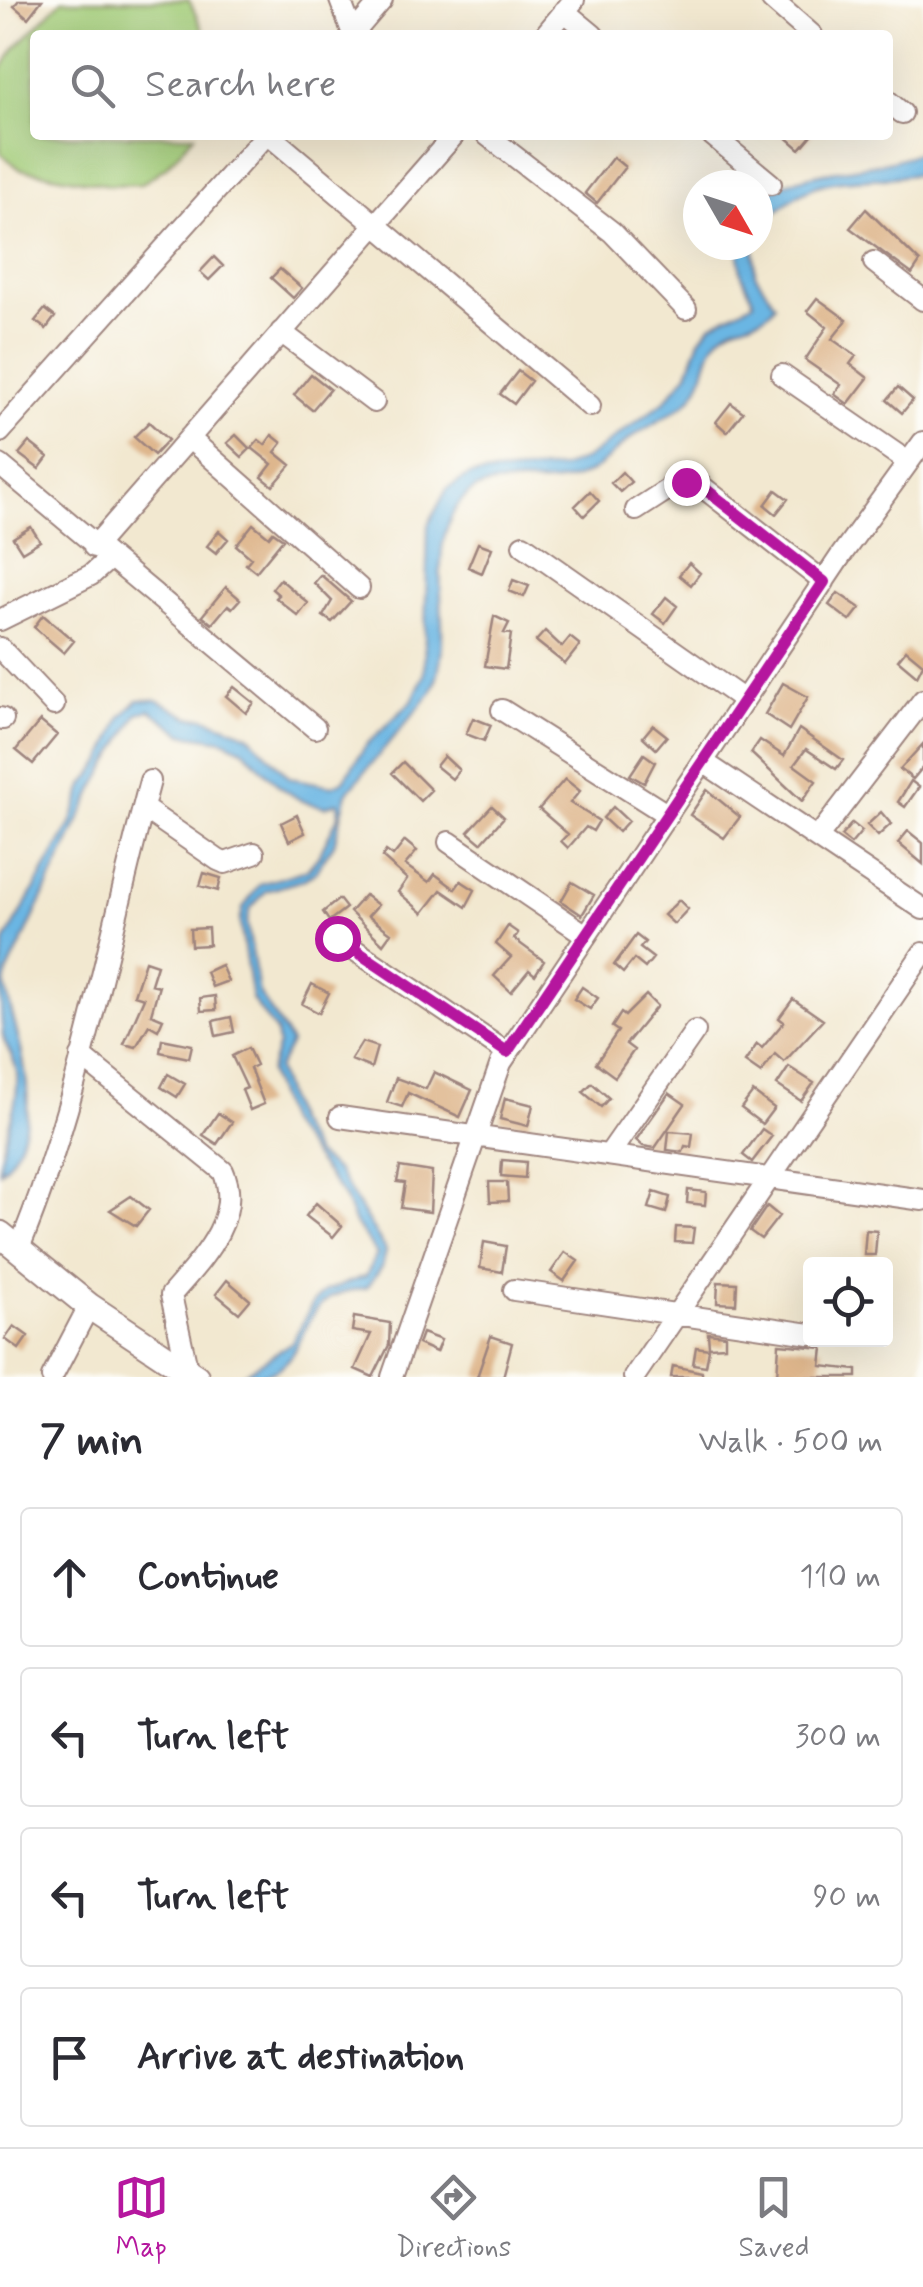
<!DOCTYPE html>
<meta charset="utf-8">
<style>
:root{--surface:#fff;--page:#f2f2f3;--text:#2b2b33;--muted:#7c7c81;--line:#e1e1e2;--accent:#b5179e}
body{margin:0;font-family:Mynerve,sans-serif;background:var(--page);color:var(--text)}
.controls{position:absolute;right:30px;bottom:30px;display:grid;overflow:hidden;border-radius:10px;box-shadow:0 10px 40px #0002}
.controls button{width:90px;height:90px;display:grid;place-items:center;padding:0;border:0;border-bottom:2px solid var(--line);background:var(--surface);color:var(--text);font:50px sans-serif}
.compass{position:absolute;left:683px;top:170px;width:90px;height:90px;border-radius:50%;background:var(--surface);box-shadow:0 10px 40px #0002;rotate:129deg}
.stop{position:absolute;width:30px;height:30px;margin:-22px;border:8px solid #b5179e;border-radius:50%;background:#fff}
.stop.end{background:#b5179e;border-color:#fff;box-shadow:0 2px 10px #0008}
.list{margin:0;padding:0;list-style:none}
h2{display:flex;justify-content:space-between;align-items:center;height:130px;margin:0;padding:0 40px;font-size:42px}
h2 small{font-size:32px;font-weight:400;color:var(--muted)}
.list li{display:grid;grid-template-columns:65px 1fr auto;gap:30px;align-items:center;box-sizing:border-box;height:140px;margin:0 20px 20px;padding:0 20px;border:2px solid var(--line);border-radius:10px}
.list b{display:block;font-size:38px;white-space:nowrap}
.list em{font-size:32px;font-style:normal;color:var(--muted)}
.icon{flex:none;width:55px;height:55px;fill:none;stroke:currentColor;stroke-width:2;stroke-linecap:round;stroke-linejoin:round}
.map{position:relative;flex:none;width:923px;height:1377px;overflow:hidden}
.search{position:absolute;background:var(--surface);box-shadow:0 10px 40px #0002;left:30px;right:30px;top:30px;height:110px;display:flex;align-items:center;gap:25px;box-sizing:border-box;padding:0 35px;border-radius:10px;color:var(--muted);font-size:38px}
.sheet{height:770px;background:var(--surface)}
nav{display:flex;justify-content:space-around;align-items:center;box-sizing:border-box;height:140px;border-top:2px solid var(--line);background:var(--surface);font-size:28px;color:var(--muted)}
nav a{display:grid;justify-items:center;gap:5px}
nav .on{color:var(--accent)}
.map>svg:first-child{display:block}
.green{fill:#a4ce7a;stroke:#777652;stroke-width:2.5}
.water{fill:#6ab6e3;stroke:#5a6a87;stroke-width:2.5}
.building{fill:#deb68c}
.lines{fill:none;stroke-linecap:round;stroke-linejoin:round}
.minor-casing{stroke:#9e847e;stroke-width:24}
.major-casing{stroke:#9e847e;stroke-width:29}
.minor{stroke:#fff;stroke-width:20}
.major{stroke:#fff;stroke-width:25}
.route{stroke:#b5179e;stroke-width:12}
</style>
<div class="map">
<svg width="923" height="1377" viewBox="0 0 923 1377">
<rect width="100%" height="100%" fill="#fdfcf7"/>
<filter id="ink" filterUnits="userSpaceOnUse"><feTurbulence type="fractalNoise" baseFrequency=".01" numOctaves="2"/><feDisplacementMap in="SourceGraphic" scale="20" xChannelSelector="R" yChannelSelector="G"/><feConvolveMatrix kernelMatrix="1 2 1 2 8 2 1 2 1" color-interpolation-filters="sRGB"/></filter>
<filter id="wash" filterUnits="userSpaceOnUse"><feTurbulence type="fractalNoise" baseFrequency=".0048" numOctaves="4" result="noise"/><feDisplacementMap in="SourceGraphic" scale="40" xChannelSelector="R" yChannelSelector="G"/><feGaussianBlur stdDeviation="2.25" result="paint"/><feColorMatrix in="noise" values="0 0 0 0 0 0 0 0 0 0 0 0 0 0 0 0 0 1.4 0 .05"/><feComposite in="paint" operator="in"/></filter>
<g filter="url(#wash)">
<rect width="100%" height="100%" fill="#f2e8d0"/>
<path class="green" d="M62,0H189L205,35H35V135H194L166,167L141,184L109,185L20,169L0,153V72L14,49Z"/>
<path class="water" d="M923,150V173C845,188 818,163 758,230V202C791,165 875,174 923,150Z
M738,245H754L755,274L775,304C764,325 738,319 722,334C702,353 710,381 686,403C669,415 651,425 634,436C615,449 602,469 579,477C525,497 467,455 445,534C432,583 454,647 431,693L347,793L334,844L315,872L303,880L266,891L250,909L247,922L259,993L291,1043L277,1069L294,1120L315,1154L338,1172L386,1251L382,1267L366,1288C352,1291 340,1291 328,1299C289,1328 310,1377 239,1377L292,1342L314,1301L325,1291L366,1276L377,1254L355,1224L344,1197L287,1123L269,1073L278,1045L276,1032L252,999L240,922L243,908L260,884L307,870L318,857L339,815L338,802L325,807L302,801L279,786L243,749L223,740L183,734L150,710L138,713L95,787L7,974L5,986C18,1043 51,1123 0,1172C0,1139 20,1108 17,1073C16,1059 6,1049 3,1036C0,1010 0,967 5,942L71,824L84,785L102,762L121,717L138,700H157L189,717L206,718L249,735L290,778L332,786L344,780L366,745L412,701L424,675L428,525L447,489L470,475L561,468L586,459L665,401L688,373L700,339L712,324L754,302L741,273Z"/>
<g id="blocks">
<path class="building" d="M19,0H42L28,18L14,6Z
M784,135H812L800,149Z
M613,157L625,167L597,203L585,193Z
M866,209L920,262L912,274L850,228Z
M214,257L223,266L209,280L200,272Z
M280,269L302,288L293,298L271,278Z
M817,298L847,320L832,339L856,356L850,364L868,378L848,404L834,394L841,385L805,360L827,327L807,311Z
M45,309L55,317L46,329L35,321Z
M518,371L531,381L514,404L500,394Z
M311,374L330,389L312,410L294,395Z
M898,387L913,400L902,413L887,400Z
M731,403L743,412L727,432L716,422Z
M149,422L168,440L154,455L134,437Z
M236,435L250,449L242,457L227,443Z
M272,435L282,443L275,452L291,465L273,486L262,477L272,464L252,448L259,440L265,445Z
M29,442L48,457L39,469L19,454Z
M622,472L631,482L620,492L611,483Z
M776,490L788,499L776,514L765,505Z
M590,491L599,501L584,516L575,506Z
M253,524L269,537L273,532L283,539L256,572L246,564L251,558L236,545Z
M31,527L40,541L22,552L13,538Z
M219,531L228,539L216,553L207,546Z
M478,543L492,548L482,573L468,567Z
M689,563L700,573L691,585L679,575Z
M321,575L351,601L332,622L323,616L332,601L314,583Z
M280,579L308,603L298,616L276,598L279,595L272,589Z
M513,580L529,586L524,597L509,591Z
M226,587L240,599L232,608L228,605L212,624L202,616Z
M838,593L860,608L850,621L829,605Z
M666,597L677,606L665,623L653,614Z
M43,615L74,641L64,653L34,627Z
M494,616L509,623L504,633L511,634L506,669L485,666Z
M545,631L562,647L570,637L580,645L565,664L536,641Z
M906,650L923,664L917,676L898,660Z
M783,683L808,697L789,730L765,714Z
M234,687L254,703L246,713L226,696Z
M473,718L491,725L484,741L466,734Z
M40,721L57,735L33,764L16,750Z
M653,725L667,736L656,749L643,737Z
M799,729L843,760L836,769L806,749L794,765L816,781L802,801L751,753L760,740L784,756Z
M923,744V767L913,779L900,769Z
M644,754L655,762L644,783L630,775Z
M444,756L459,770L452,779L436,766Z
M403,762L431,790L420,801L392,773Z
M565,779L580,791L570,803L599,821L593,831L586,827L568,848L561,841L568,834L539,809Z
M911,781L919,787L905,807L898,802Z
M707,790L740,817L724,838L690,815Z
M492,806L504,817L481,843L468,832Z
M613,807L628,821L618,832L603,818Z
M881,812L891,824L878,836L867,825Z
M297,815L305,833L289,841L281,823Z
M852,823L862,831L851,844L841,836Z
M908,831L923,843V864L898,843Z
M405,841L417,851L405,865L429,882L435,874L455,889L461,881L475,890L466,907L441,890L423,913L398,892L407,879L382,857L386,851L393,856Z
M204,873L221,878L218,891L200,886Z
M572,882L594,895L582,915L561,901Z
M365,895L378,905L368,916L391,933L383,944L350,912Z
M339,899L346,908L329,921L323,912Z
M679,900L688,909L674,924L664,915Z
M508,926L518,933L514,939L544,961L535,975L529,970L511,992L494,976L511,957L496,944Z
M208,928L209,945L191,946L190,929Z
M636,935L645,942L640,948L653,958L645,968L634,959L623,973L614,965Z
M145,961L157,965L151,984L159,986L151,1014L163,1019L158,1030L149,1025L136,1047L124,1044L144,998L134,995Z
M221,965L228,981L212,987L206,972Z
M312,984L329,993L319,1013L302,1004Z
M582,987L598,998L590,1009L574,999Z
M646,995L657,1006L626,1044L634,1050L615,1077L596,1063L618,1031L612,1027L621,1013L625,1016Z
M215,996L216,1010L201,1011L200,998Z
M793,999L823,1020L784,1062L775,1054L761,1073L745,1062L757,1044L762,1048L784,1022L779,1018Z
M231,1017L234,1032L216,1036L213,1021Z
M162,1039L192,1045L189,1058L160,1052Z
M362,1042L377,1047L371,1068L351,1060Z
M248,1048L256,1065L250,1068L264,1104L250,1110L242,1090L247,1088L232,1056Z
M789,1067L814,1083L801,1101L777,1085Z
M434,1072L472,1090L460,1117L408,1093L402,1107L387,1102L396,1078L426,1089Z
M168,1074L185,1084L177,1097L161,1087Z
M592,1083L609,1098L601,1107L583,1092Z
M753,1092L774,1108L762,1124L741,1108Z
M669,1093L685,1104L655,1148L643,1146L636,1140Z
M505,1098L533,1105L528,1126L500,1119Z
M218,1113L232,1122L217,1144L203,1135Z
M762,1129L772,1136L752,1162L743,1155Z
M669,1131L693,1133L691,1147L685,1146L683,1152L667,1150Z
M502,1160L526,1162L525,1178L501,1176Z
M400,1167L432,1172L430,1212L401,1208L405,1183L397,1182Z
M489,1182H507L508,1201L490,1202Z
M688,1190L706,1192L705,1205L687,1203Z
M654,1192L670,1197L666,1213L649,1208Z
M131,1196L149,1210L136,1226L110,1210Z
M316,1203L342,1226L333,1237L306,1216Z
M767,1206L779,1216L761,1239L750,1231Z
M676,1227L694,1228L692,1243L675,1242Z
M866,1230L877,1231L875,1255H864Z
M484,1242L506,1246L502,1272L480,1268Z
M565,1252L578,1261L564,1281L551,1272Z
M227,1280L250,1300L239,1313L216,1294Z
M718,1282L737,1283L736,1304L717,1303Z
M354,1317L390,1323L389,1345L373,1377L355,1369L371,1334L352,1331Z
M14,1326L28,1336L19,1349L5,1339Z
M422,1333L441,1340L436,1352L418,1344Z
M708,1333L725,1335V1346L709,1347Z
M491,1336L512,1343L503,1377H477Z
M779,1344L823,1348L821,1366L857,1370V1377H777Z
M696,1347L709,1349L706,1366L693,1364Z
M673,1366L702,1372V1377H671Z"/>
</g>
</g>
<g filter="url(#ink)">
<use href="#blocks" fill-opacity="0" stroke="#9e847e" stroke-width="2.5"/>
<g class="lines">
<defs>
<path id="minor" d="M340,0L353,34
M772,0L812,35
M564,11L593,35
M352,35L382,0
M545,35L574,0
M888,101L902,113
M269,135L590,406
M487,135L612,232L686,309
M712,135L771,184
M874,262L923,300
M281,332L374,402
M782,375L908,462
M0,432L266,135
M189,438L359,588
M0,465L315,728
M636,510L673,486L700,485L824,582
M523,545L744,700
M94,547L454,135
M0,620L91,575L109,559
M0,648L54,705
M502,710L668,815
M0,718L3,719
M705,763L923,909
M143,808L218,860L225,863L254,853
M818,837L923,700
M449,842L586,935
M337,938L507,1053
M81,1056L223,1171C244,1218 199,1262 171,1295L188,1372
M340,1117L923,1200
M610,1153L695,1031
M19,1248C81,1099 108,937 150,781
M514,1290L810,1334
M52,1377L89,1306
M392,1377L501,1063L842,554L923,442
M634,1377L923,953"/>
<path id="major" d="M0,1234L89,1306L196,1377"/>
</defs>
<use href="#minor" class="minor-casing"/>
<use href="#major" class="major-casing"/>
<use href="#minor" class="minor"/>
<use href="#major" class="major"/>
</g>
</g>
<g class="lines" filter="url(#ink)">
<path class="route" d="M337,938L507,1052L824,582L700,485L686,482"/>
</g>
</svg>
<div class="controls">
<button><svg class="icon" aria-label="locate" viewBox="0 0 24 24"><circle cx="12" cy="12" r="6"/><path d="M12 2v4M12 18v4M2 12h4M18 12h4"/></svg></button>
</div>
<svg class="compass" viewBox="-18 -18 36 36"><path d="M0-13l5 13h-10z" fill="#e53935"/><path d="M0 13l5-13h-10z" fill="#7c7c81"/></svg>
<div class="stop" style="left:337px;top:938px"></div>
<div class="stop end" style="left:686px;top:482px"></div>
<div class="search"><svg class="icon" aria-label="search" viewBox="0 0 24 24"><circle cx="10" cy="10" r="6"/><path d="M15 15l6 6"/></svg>Search here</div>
</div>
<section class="sheet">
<h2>7 min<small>Walk · 500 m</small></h2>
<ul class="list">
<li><svg class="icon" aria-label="ahead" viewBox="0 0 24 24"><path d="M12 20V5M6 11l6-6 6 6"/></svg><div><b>Continue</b></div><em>110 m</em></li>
<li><svg class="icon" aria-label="left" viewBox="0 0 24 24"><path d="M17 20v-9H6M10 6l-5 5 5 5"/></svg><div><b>Turn left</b></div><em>300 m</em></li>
<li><svg class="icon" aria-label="left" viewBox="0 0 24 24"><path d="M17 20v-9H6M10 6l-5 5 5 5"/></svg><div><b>Turn left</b></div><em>90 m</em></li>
<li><svg class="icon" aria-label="arrive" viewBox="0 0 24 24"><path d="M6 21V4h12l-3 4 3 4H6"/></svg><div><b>Arrive at destination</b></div></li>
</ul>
</section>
<nav>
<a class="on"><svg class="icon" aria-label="map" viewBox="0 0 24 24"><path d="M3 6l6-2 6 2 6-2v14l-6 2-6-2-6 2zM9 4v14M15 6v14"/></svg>Map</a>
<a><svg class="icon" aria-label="directions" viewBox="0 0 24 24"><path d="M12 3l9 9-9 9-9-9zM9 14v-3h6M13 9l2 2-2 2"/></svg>Directions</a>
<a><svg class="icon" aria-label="saved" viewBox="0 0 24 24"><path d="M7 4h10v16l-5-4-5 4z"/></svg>Saved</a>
</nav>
